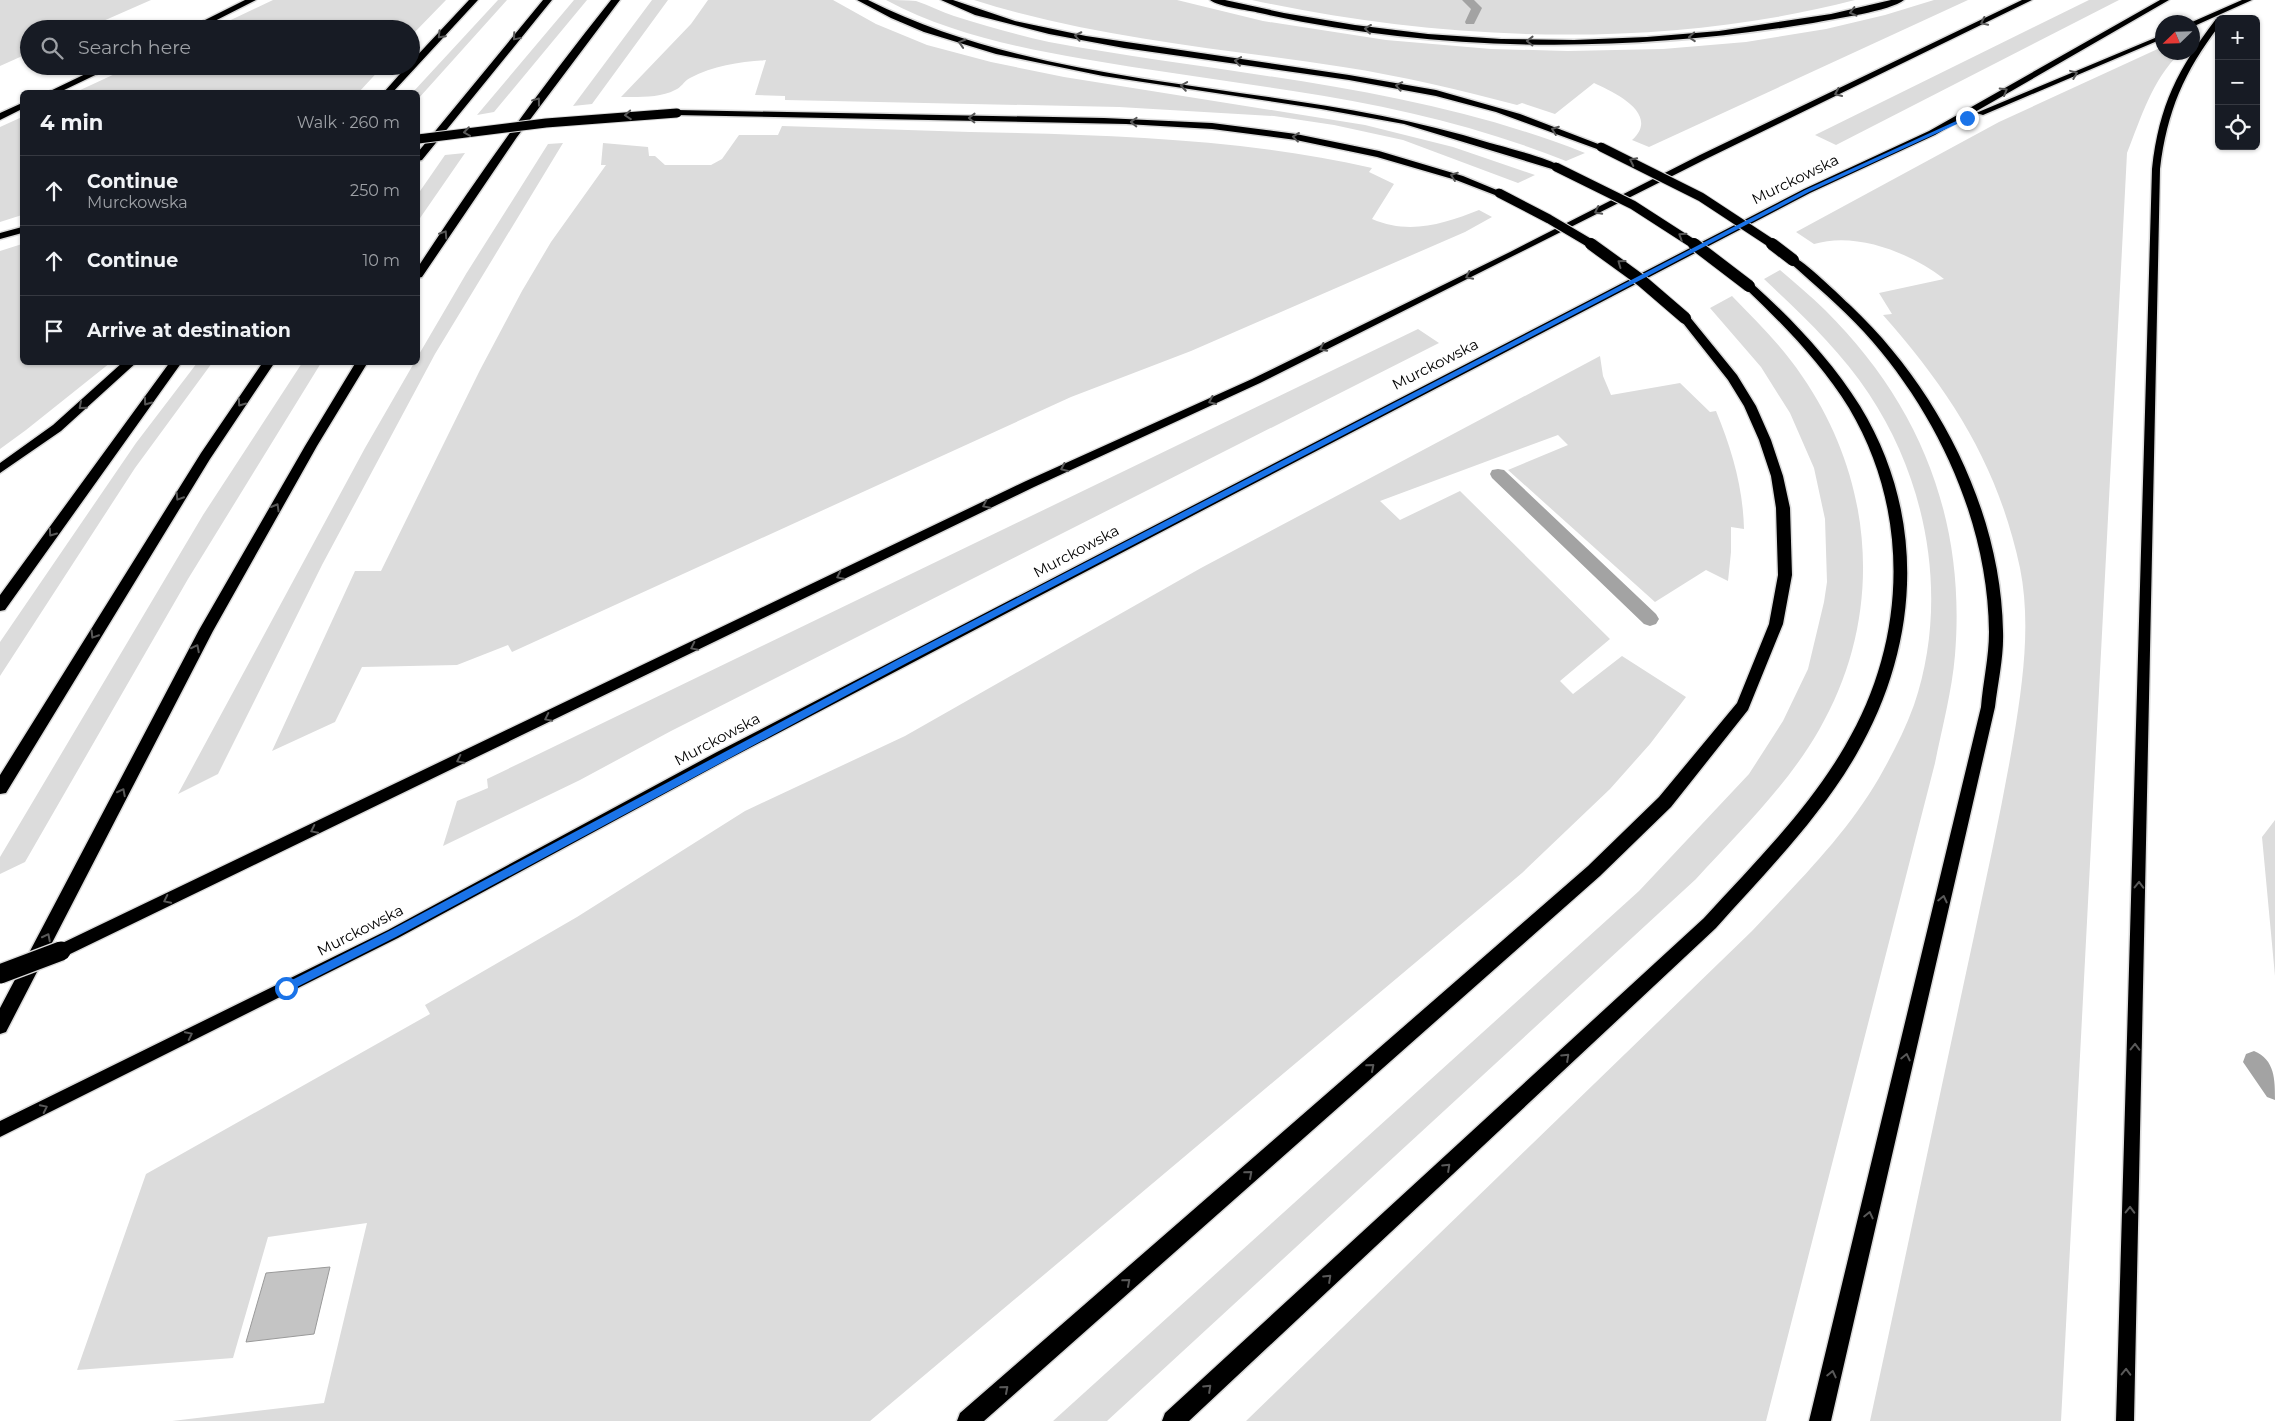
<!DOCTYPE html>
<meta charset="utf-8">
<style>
:root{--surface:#171b24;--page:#20242c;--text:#f1f3f6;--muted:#9ea1a6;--line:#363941}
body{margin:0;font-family:Montserrat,sans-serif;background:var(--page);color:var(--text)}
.controls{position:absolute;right:15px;top:15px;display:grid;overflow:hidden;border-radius:8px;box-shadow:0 1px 4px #0004}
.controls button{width:45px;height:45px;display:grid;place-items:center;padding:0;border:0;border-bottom:1px solid var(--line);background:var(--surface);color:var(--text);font:25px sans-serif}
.compass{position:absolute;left:2155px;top:15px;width:45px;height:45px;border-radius:50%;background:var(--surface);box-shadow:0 1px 4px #0004;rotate:247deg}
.stop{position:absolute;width:15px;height:15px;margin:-11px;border:4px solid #1a73e8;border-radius:50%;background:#fff}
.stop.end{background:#1a73e8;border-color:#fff;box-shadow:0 1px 5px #0008}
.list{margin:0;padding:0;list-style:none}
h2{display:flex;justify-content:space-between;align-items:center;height:65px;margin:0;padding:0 20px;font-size:21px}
h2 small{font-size:16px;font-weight:400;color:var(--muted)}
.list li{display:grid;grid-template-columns:32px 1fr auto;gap:15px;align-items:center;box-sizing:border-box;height:70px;padding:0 20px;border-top:1px solid var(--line)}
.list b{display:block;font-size:19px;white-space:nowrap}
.list p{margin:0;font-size:16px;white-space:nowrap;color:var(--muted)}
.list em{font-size:16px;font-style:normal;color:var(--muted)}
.icon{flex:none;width:28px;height:28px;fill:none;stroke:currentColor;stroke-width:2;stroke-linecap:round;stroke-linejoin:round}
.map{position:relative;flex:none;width:2275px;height:1421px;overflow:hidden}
.search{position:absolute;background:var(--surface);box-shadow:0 1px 4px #0004;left:20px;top:20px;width:400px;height:55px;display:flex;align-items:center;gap:12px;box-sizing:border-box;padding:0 18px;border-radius:28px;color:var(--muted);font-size:19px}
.panel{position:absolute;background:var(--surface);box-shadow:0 1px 4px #0004;left:20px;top:90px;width:400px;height:275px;border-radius:8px}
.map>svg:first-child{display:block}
.green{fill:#dcdcdc}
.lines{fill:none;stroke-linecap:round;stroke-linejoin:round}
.stream{fill:#a3a3a3;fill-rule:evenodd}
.building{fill:#c4c4c4;stroke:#999}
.major-casing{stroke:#dbdbdb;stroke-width:3}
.highway-casing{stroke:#dbdbdb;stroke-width:3}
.major{fill:#000;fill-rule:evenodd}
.highway{fill:#000;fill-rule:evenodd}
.highway-bridge-far2-casing{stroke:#dbdbdb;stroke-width:11;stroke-linecap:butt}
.highway-bridge-far1-casing{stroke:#dbdbdb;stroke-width:14;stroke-linecap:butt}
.highway-bridge-casing{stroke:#dbdbdb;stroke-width:22;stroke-linecap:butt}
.highway-bridge-far2{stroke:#000;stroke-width:9}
.highway-bridge-far1{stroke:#000;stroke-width:12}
.highway-bridge{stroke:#000;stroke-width:19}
.oneway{stroke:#595959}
.route{fill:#1a73e8}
.labels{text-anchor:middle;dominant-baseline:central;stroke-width:4.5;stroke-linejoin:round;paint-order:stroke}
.street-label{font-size:15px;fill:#000;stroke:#fff}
</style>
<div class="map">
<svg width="2275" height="1421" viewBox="0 0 2275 1421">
<rect width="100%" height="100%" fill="#fff"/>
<path class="green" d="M0,0H151L85,29H29V53L0,66Z
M273,0H446L411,36V29H212Z
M498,0H507L418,99V92H413Z
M574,0H587L494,112L477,115Z
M652,0H668L592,104L573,106Z
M708,0H833L876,24L927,45L991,62L1064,77L1365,125L1453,147L1535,175L1518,183L1403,140L1334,125L1274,116L1119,107L785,100V96L755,95L766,60C739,62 714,65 690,78C684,81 681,88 675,90C660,98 638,97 621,97L691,24Z
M886,0C895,0 907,0 916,1C929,5 941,12 954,16C986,26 1017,35 1049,42C1229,75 1413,85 1585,153L1566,161C1478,126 1387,105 1293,91C1223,80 1153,71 1084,59C1016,47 947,33 886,0Z
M974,0H1177L1263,21L1386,40L1491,49L1568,51L1663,49L1746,42L1826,29L1885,15L1934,0H1968L1649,147L1632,140C1661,114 1614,92 1594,83L1555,114L1522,103L1517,105C1460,90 1402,76 1343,67C1219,48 1094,38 974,0Z
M1252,0H1855C1663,50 1444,42 1252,0Z
M2089,0H2119L1836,145L1815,135Z
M2162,47V52L2180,53C2152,80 2141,118 2127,153L2061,1421H1870C1905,1259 1939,1098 1974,936C1988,869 2003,803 2014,736C2023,681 2031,623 2020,568C1998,465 1951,392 1883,315L1892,314L1879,293L1944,279C1911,253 1856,231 1814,244L1796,232L1999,122Z
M132,66H383L359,92H76Z
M22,117V215L0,222V127Z
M782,126C845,128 908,130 970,132C1105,135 1240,138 1372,168L1369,172L1394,184L1372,219C1409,235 1444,224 1479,210L1492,217L1465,232L1191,351L1071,397L512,652L508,645L457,665L362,667L335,722L272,751L355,571H381L480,370L522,291L551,242L606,165H601L603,143L648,147L649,156H655L665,165H711L722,159L739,135H778Z
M563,143L435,354L322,565L218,774L178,794L365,448L414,363L418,362V356L466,274L548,144Z
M465,153L418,221V194L445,155Z
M22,244V362L110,363L26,430L0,449V251Z
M1780,270C1795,283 1811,296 1825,310C1921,405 1966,521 1955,655C1952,691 1942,728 1935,763L1766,1421H1246L1752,931C1797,883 1846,835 1879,778C1892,755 1905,730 1914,705C1949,603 1929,484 1869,394C1840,350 1802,315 1764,279Z
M1732,296C1757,322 1782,346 1802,376C1876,483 1884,618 1819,730C1787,786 1739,832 1696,879L1107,1421H1053L1639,891L1749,774L1783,721L1808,669L1824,602L1827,582L1825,519L1814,468L1790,413L1761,367L1710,308Z
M1418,329L1439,343L671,731L580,780L443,846L457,801L488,788L487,779Z
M1600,356L1603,376L1611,395L1680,383L1710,412L1716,411C1732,450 1743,487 1744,529L1731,527V552L1728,581L1706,570L1655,602L1508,470L1568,445L1558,435L1380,501L1400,520L1460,491L1610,639L1560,681L1573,694L1622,656L1686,697L1650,744L1610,789L1522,873L870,1421H172L324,1403L367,1223L268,1237L233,1358L77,1370L146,1174L430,1014L425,1005L577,917L745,811L905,736L1201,568Z
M197,363H212L135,468L0,676V642L136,443Z
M302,363H321L188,579L25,862L0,874V857L203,515Z
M2275,820V976L2262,837Z"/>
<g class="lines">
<path class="stream" d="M1462,0H1474L1482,8L1474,24H1466L1465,22L1471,9Z
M1498,469L1504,470L1656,614L1659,619L1656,624L1650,626L1644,624L1492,478L1490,474L1492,470Z
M2254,1051C2275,1060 2275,1079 2275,1100L2267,1097L2243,1062L2246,1054Z"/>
</g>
<path class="building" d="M330,1267L314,1334L246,1342L266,1273Z"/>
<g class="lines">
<defs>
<path id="major" d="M2022,0H2032L1706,159L1260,383L1034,487L66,956L61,957L56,956L54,951L56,946L1026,481L1252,379L1510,252L1700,155Z
M2160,0H2169L1935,135L1810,193L1171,527L727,760L398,938L0,1137V1121L388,930L717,752L1804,189L1929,131Z
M2242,0H2252L2192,27V22Z
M2216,19H2219V26C2184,72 2167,111 2160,169L2134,1421H2116L2152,169C2159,105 2178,69 2216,19Z
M2162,35V39L1983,115L1976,113Z"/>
<path id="highway" d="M245,0H256L199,29H187Z
M469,0H478L393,92H384L407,66H411V62Z
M543,0H552L422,160L418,161V152Z
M611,0H620L517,137L422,277L418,278V267C478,175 542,86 611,0Z
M857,0H868C1060,96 1287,79 1490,143C1504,147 1553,159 1561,167L1552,169L1404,124L1321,109L1103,76L996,54L924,32L891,18Z
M941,0H953L1015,21L1086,36L1349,75L1436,90L1520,114L1606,147L1597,149L1496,112L1436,96L1349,80L1124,48L1049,34L975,15Z
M1210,0H1225L1284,13L1355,25L1428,34L1501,39L1574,40L1647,37L1719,31L1831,14L1891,0H1904C1891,11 1833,19 1813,23C1631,53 1442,54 1260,13C1248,10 1219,7 1210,0Z
M102,66H114L60,92H48Z
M22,103V109L0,120V113Z
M677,110L1104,118L1212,123L1296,134L1379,151L1463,176L1504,193L1499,196L1495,195L1456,180L1377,157L1296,140L1212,129L1126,124L674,115L672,113Z
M22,227V233L0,239V233Z
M1793,257C1804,260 1840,296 1851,306C1938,388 2001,511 2003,631C2004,657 1998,682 1995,707L1831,1421H1809L1981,707C1983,682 1989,657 1989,632C1988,522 1937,412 1864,332C1841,307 1815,285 1789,262V258Z
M1749,283L1753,284C1793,320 1831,360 1860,406C1927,516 1920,645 1856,755C1819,819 1765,873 1716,928L1189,1421H1162L1165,1413L1704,918C1754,863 1808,810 1845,746C1907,642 1911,512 1849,408C1821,363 1783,324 1745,288L1743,286Z
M1685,315L1689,316L1737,375L1756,406L1771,440L1783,476L1790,508L1792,575L1783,624L1748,710L1671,807L1600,876L984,1421H957L960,1413L1588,866L1659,797L1737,703L1769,624L1778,575L1776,508L1771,476L1759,440L1744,406L1728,380L1679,318Z
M123,362H137L61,431L0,473V463L53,425Z
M170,362H182L5,610L0,611V595Z
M263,362H275L210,459L6,793L0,794V775L201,453Z
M356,362H368L317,446L213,631L6,1032L0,1034V1008L199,630L305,446Z"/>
</defs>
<use href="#major" class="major-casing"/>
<use href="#highway" class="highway-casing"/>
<use href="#major" class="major"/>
<use href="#highway" class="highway"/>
<defs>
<path id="highway-bridge-far2" d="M418,139L546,123L677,113
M1601,147L1701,197L1774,245
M1556,167L1633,205L1695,245
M1499,193L1549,219L1593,245"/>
<path id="highway-bridge-far1" d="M1591,244L1642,281L1685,318
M1694,244L1749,286
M1772,244L1793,260"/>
<path id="highway-bridge" d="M0,974L61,951"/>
</defs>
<use href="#highway-bridge-far2" class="highway-bridge-far2-casing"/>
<use href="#highway-bridge-far1" class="highway-bridge-far1-casing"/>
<use href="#highway-bridge" class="highway-bridge-casing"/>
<use href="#highway-bridge-far2" class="highway-bridge-far2"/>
<use href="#highway-bridge-far1" class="highway-bridge-far1"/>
<use href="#highway-bridge" class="highway-bridge"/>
</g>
<defs><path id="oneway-chevron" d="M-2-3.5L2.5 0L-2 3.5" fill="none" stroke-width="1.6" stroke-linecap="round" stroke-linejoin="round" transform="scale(1.25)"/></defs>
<g class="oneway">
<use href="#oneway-chevron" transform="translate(1853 12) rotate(166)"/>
<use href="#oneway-chevron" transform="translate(1984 22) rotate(154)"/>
<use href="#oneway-chevron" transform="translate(1368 29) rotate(-173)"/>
<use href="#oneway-chevron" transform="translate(441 35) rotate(134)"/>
<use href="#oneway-chevron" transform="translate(1078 36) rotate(-168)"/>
<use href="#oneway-chevron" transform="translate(516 37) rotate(130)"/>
<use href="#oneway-chevron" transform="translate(1692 37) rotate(176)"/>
<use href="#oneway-chevron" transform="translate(1530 41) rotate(-179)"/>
<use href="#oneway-chevron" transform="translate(962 43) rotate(-163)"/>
<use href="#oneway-chevron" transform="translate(1238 61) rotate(-172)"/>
<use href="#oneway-chevron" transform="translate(2074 74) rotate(-22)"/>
<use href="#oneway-chevron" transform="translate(1184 86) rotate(-171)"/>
<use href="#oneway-chevron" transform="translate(1399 86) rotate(-169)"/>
<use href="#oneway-chevron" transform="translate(2004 91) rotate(-30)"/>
<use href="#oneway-chevron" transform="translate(1838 93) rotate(155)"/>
<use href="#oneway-chevron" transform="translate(537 101) rotate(-53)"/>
<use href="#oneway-chevron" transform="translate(628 115) rotate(176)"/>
<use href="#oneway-chevron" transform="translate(972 118) rotate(-179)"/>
<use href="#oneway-chevron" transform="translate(1134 122) rotate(-178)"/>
<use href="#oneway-chevron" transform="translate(1555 130) rotate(-160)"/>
<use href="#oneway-chevron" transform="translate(467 132) rotate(172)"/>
<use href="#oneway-chevron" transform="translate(1296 137) rotate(-173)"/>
<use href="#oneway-chevron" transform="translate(1633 161) rotate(-154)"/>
<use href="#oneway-chevron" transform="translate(1454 176) rotate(-161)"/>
<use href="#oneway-chevron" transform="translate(1598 211) rotate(153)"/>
<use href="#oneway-chevron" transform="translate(444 234) rotate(-57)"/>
<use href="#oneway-chevron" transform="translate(1682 236) rotate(-147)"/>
<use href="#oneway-chevron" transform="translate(1621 263) rotate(-144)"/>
<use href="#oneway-chevron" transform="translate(1469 276) rotate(154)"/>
<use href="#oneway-chevron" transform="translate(1323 348) rotate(154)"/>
<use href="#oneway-chevron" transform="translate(1212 401) rotate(155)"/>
<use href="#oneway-chevron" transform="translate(147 402) rotate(126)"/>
<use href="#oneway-chevron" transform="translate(241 403) rotate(125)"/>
<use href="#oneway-chevron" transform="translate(82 406) rotate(139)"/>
<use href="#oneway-chevron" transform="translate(1064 468) rotate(155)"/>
<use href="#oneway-chevron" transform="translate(179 497) rotate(122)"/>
<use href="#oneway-chevron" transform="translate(986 505) rotate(154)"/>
<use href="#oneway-chevron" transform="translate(276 507) rotate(-60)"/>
<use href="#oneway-chevron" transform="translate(52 533) rotate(125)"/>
<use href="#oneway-chevron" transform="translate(840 576) rotate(154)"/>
<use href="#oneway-chevron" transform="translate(94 635) rotate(122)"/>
<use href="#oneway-chevron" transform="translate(694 647) rotate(154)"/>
<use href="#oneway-chevron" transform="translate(196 648) rotate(-63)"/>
<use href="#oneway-chevron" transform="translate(548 718) rotate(154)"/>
<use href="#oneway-chevron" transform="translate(460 760) rotate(154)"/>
<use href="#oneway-chevron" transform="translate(122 792) rotate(-63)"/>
<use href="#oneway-chevron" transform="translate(314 830) rotate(154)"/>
<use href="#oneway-chevron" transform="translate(2139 885) rotate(-89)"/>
<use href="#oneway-chevron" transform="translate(1943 899) rotate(-77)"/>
<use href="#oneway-chevron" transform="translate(167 900) rotate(154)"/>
<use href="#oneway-chevron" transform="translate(47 937) rotate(-63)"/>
<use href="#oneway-chevron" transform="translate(189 1035) rotate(-26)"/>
<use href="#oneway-chevron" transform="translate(2135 1047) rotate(-89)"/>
<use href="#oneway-chevron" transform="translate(1566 1057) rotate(-43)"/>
<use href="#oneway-chevron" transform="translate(1906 1057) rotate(-77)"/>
<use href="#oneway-chevron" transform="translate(1371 1067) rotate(-41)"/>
<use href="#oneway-chevron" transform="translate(44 1108) rotate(-26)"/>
<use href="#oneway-chevron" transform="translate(1447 1167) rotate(-43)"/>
<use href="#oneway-chevron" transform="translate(1249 1174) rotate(-41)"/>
<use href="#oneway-chevron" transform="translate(2130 1210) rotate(-89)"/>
<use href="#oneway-chevron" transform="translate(1869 1215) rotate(-77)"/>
<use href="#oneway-chevron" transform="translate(1328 1278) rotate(-43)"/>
<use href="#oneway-chevron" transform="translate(1127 1282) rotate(-41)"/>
<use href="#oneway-chevron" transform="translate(2126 1372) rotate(-89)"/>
<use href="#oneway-chevron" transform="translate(1832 1374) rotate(-77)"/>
<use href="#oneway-chevron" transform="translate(1208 1388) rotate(-43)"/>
<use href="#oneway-chevron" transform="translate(1005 1389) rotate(-41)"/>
</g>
<path class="route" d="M1965,117L1970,118L1809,192L905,664L396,937L289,991H282V985L389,931L899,659L1805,190Z"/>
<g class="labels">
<g class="street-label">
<text transform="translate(1795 179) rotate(-26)">Murckowska</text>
<text transform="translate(1435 364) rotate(-27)">Murckowska</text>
<text transform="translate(1076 551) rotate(-28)">Murckowska</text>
<text transform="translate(717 739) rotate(-28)">Murckowska</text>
<text transform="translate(360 930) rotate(-27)">Murckowska</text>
</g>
</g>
</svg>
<div class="controls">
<button>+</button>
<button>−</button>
<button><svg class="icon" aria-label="locate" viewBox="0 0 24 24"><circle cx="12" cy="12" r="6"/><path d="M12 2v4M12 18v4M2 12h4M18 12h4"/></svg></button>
</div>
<svg class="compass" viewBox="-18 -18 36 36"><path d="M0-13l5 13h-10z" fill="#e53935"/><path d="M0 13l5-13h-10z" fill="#9ea1a6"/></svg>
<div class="stop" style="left:286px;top:988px"></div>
<div class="stop end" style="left:1967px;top:118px"></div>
<div class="search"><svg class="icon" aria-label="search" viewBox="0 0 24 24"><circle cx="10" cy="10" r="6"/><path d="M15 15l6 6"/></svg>Search here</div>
<section class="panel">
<h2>4 min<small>Walk · 260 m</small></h2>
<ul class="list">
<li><svg class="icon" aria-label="ahead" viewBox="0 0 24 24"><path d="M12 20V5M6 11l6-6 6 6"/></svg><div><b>Continue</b><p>Murckowska</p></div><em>250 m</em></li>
<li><svg class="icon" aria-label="ahead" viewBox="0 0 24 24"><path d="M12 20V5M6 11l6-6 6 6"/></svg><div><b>Continue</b></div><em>10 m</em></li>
<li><svg class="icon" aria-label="arrive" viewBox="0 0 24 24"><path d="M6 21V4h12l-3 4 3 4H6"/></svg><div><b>Arrive at destination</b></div></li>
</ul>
</section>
</div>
